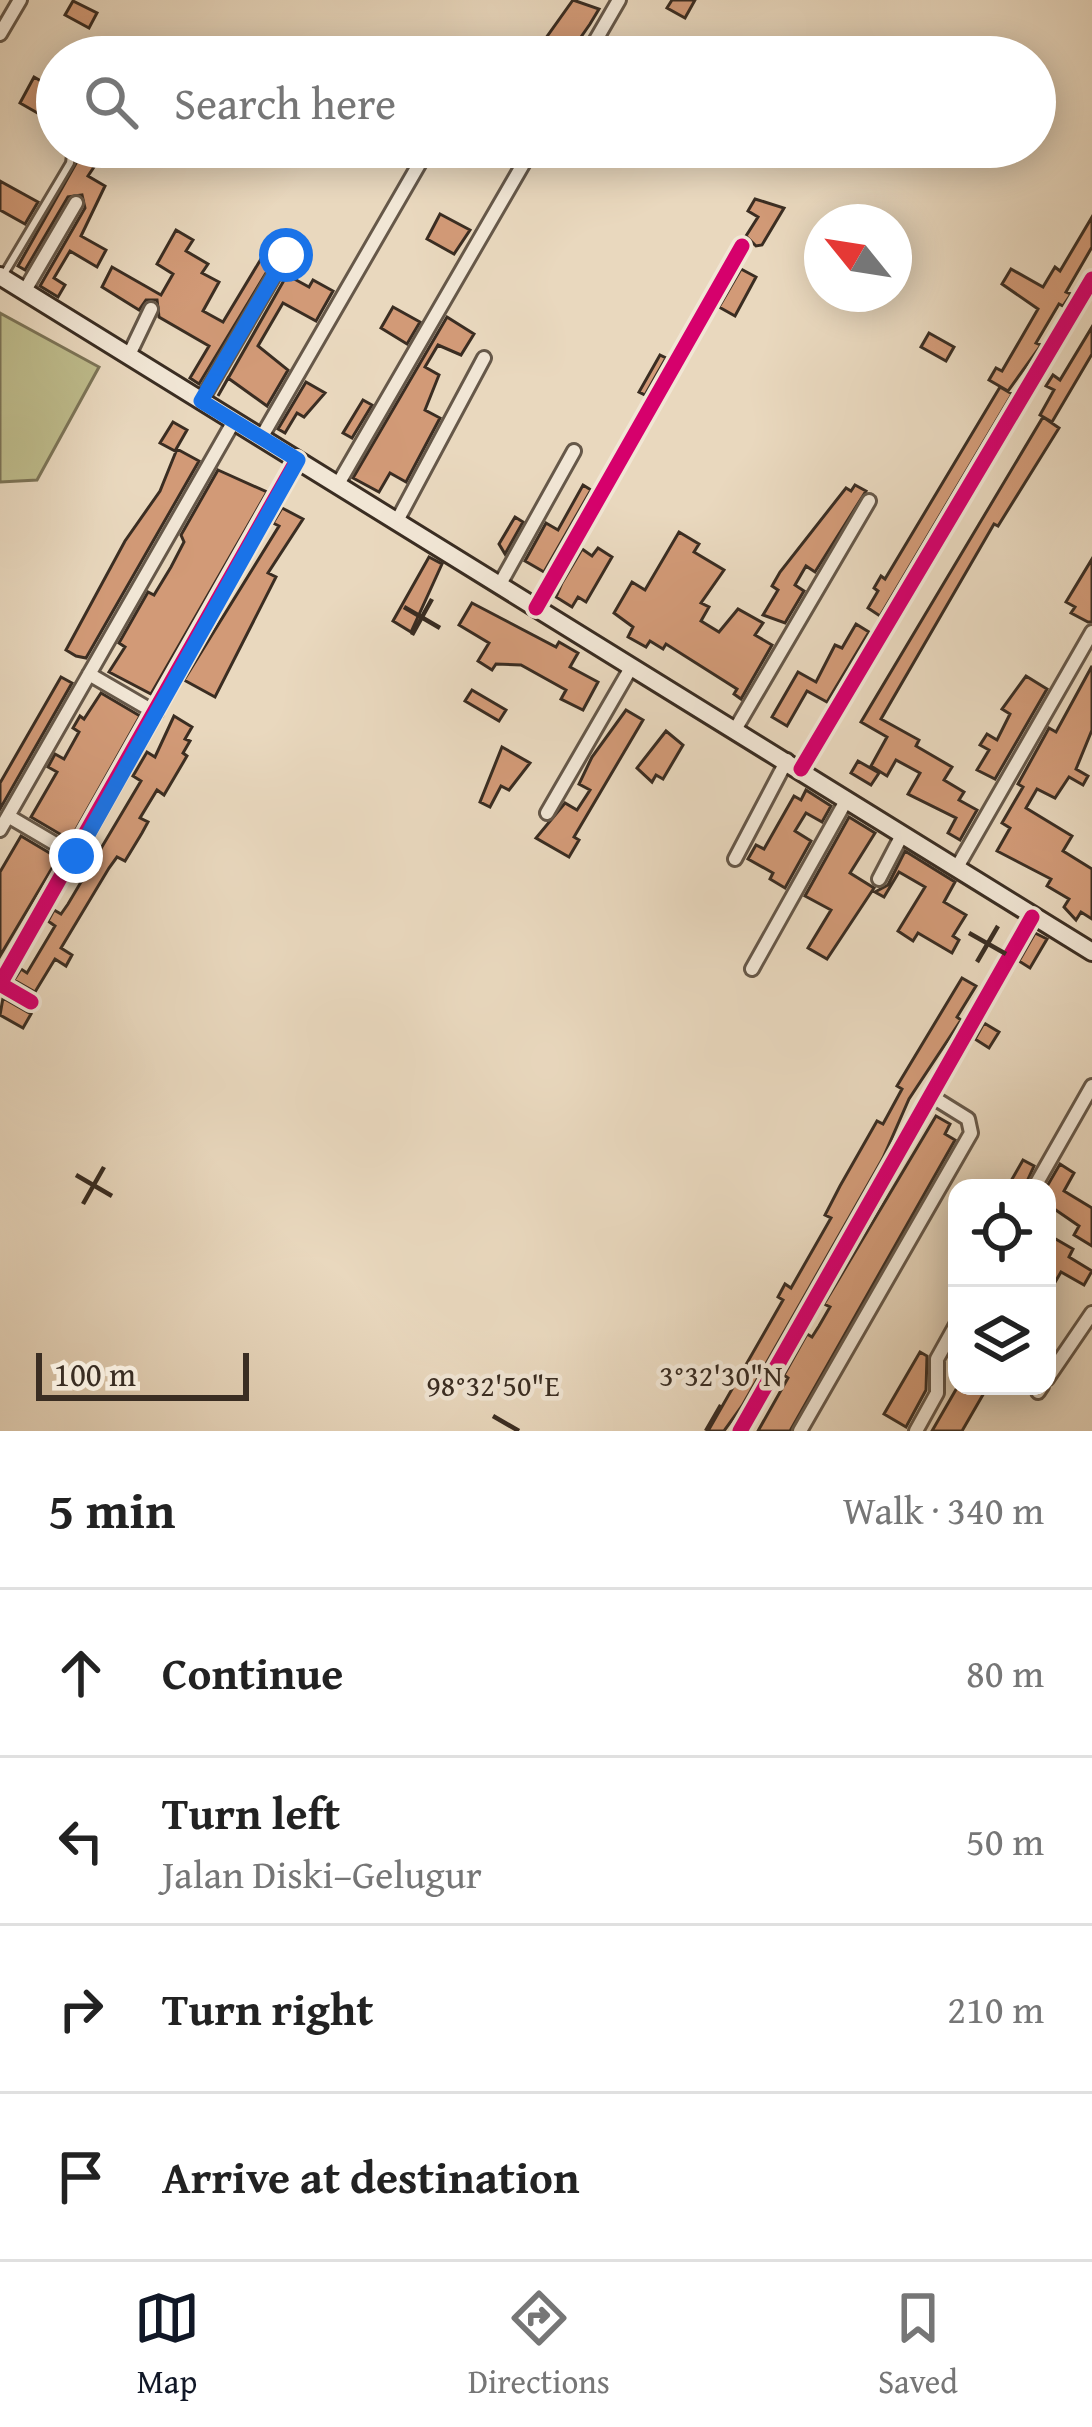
<!DOCTYPE html>
<meta charset="utf-8">
<style>
:root{--surface:#fff;--page:#f6f6f6;--text:#222;--muted:#767676;--line:#e0e0e0;--accent:#111827}
body{margin:0;font-family:"Gentium Book Plus",serif;background:var(--page);color:var(--text)}
.controls{position:absolute;right:36px;bottom:36px;display:grid;overflow:hidden;border-radius:24px;box-shadow:0 6px 30px #0003}
.controls button{width:108px;height:108px;display:grid;place-items:center;padding:0;border:0;border-bottom:3px solid var(--line);background:var(--surface);color:var(--text);font:60px sans-serif}
.compass{position:absolute;left:804px;top:204px;width:108px;height:108px;border-radius:50%;background:var(--surface);box-shadow:0 6px 30px #0003;rotate:300deg}
.scale{position:absolute;left:36px;bottom:30px;width:213px;box-sizing:border-box;padding-left:12px;border:6px solid #3a2d22;border-top:0;font-size:33px;line-height:42px;white-space:nowrap;color:#3a2d22;-webkit-text-stroke:9px #f1e6d5;paint-order:stroke}
.stop{position:absolute;width:36px;height:36px;margin:-27px;border:9px solid #1a73e8;border-radius:50%;background:#fff}
.stop.end{background:#1a73e8;border-color:#fff;box-shadow:0 3px 12px #0008}
.list{margin:0;padding:0;list-style:none}
h2{display:flex;justify-content:space-between;align-items:center;height:156px;margin:0;padding:0 48px;font-size:51px}
h2 small{font-size:39px;font-weight:400;color:var(--muted)}
.list li{display:grid;grid-template-columns:78px 1fr auto;gap:36px;align-items:center;box-sizing:border-box;height:168px;padding:0 48px;border-top:3px solid var(--line)}
.list b{display:block;font-size:45px;white-space:nowrap}
.list p{margin:0;font-size:39px;white-space:nowrap;color:var(--muted)}
.list em{font-size:39px;font-style:normal;color:var(--muted)}
.icon{flex:none;width:66px;height:66px;fill:none;stroke:currentColor;stroke-width:2;stroke-linecap:round;stroke-linejoin:round}
.map{position:relative;flex:none;width:1092px;height:1431px;overflow:hidden}
.search{position:absolute;background:var(--surface);box-shadow:0 6px 30px #0003;left:36px;right:36px;top:36px;height:132px;display:flex;align-items:center;gap:30px;box-sizing:border-box;padding:0 42px;border-radius:66px;color:var(--muted);font-size:45px}
.sheet{height:828px;background:var(--surface)}
nav{display:flex;justify-content:space-around;align-items:center;box-sizing:border-box;height:168px;border-top:3px solid var(--line);background:var(--surface);font-size:33px;color:var(--muted)}
nav a{display:grid;justify-items:center;gap:6px}
nav .on{color:var(--accent)}
.map>svg:first-child{display:block}
.green{fill:#bebc8c;stroke:#7c7457;stroke-width:3}
.building{fill:#d29a77;stroke:#3a2d22;stroke-width:3}
.lines{fill:none;stroke-linecap:round;stroke-linejoin:round}
.lane-casing{stroke:#665849;stroke-width:12}
.street-casing{stroke:#665849;stroke-width:18}
.secondary-casing{stroke:#3a2d22;stroke-width:22}
.lane{stroke:#f1e6d5;stroke-width:6}
.street{stroke:#f1e6d5;stroke-width:12}
.secondary{stroke:#f1e6d5;stroke-width:16}
.cycleway-casing{stroke:#f1e6d5;stroke-width:22}
.cycleway{stroke:#d6006c;stroke-width:15}
.route{stroke:#1a73e8;stroke-width:15}
.ticks{fill:none;stroke:#3a2d22;stroke-width:4.5}
.ticks-label{font-size:30px;text-anchor:middle;fill:#3a2d22;stroke:#f1e6d5;stroke-width:9;stroke-linejoin:round;paint-order:stroke}
</style>
<div class="map">
<svg width="1092" height="1431" viewBox="0 0 1092 1431">
<rect width="100%" height="100%" fill="#e9d8be"/>
<filter id="stains"><feTurbulence type="fractalNoise" baseFrequency=".00167" numOctaves="4"/><feColorMatrix values="0 0 0 0 .2 0 0 0 0 .09 0 0 0 0 .02 0 0 0 .5 -.17"/></filter>
<radialGradient id="worn" r=".72"><stop offset=".6" stop-color="#630" stop-opacity="0"/><stop offset="1" stop-color="#630" stop-opacity=".3"/></radialGradient>
<path class="green" d="M0,313L99,367L37,480L0,482Z"/>
<path class="building" d="M573,0L599,9L590,24L567,57L536,52Z
M672,0H695L685,18L667,8Z
M73,1L97,13L89,28L65,15Z
M388,39L416,57H376Z
M34,77L55,89L41,115L20,103Z
M484,147H521L511,164Z
M79,158L94,167L88,176L105,186L81,236L106,250L97,267L70,251L54,278L65,285L58,297L40,286L85,208L82,195L68,197L25,270L18,266Z
M0,181L38,202L25,224L0,210Z
M755,199L784,208L762,245L756,246L746,236L758,217L748,211Z
M440,214L470,230L454,254L427,239Z
M1092,217V247L1066,292L1071,294L1063,306L1059,304L1036,343L1041,345L1008,391L989,380L996,368L1002,371L1038,309L1002,284L1011,269L1043,287L1055,267L1060,271Z
M176,230L193,240L186,251L208,264L202,273L219,282L203,311L223,322L273,239L283,245L199,384L190,378L209,346L159,317L157,300H146L139,310L102,287L112,267L161,295L173,274L157,264Z
M741,269L756,277L735,316L719,307Z
M287,275L309,287L313,280L333,291L316,321L283,303L258,346L288,370L267,406L228,378L218,396Z
M393,307L420,322L407,344L381,328Z
M447,317L474,334L461,355L438,345L425,367L439,375L425,410L440,418L406,482L390,473L379,492L353,478Z
M1092,327V354L1052,422L1040,415L1054,390L1046,386L1053,375L1060,380Z
M929,333L954,347L946,361L921,347Z
M660,355L666,358L645,395L639,392Z
M306,382L325,393L304,417L297,413L285,433L278,429Z
M1000,387L1012,394L880,616L868,608L878,591L874,588L881,576L885,579Z
M363,400L372,405L352,438L343,433Z
M1043,417L1059,428L998,526L994,524L881,719L919,740L916,746L952,767L944,780L964,792L959,800L977,810L960,840L948,833L956,818L908,794L920,773L896,760L887,776L871,766L887,737L861,722Z
M173,422L187,430L175,451L160,443Z
M177,449L199,461L86,658L76,656L66,650L125,541L160,491Z
M218,470L267,492L151,694L109,672L125,647L119,643L148,592L154,595L171,567L184,542L181,535Z
M583,485L591,490L544,572L525,561L546,523L558,530Z
M855,485L866,491L815,572L806,566L795,585L804,591L785,623L763,615L778,590L772,586L780,572L846,488L851,491Z
M282,508L303,519L268,573L276,577L215,697L184,680L279,526L273,523Z
M515,517L523,522L505,554L499,544Z
M679,532L699,544L694,552L724,570L701,603L709,607L701,621L719,632L738,609L763,623L755,635L772,645L741,699L734,694L737,689L666,644L663,649L650,641L646,647L628,637L633,627L614,613L632,582L645,590Z
M598,548L612,557L586,602L578,597L572,607L556,597L562,583L582,549L592,556Z
M429,557L442,564L411,632L393,621Z
M1092,559V622H1088L1071,613L1075,607L1066,602Z
M472,603L556,647L559,642L578,653L570,667L598,682L583,710L561,699L566,690L521,665L496,664L492,670L478,661L489,643L459,625Z
M856,624L869,632L827,702L807,691L787,726L772,717L798,672L816,682L835,645L842,648Z
M1092,666V730L1076,769L1088,776L1083,785L1069,777L1055,798L1037,789L1026,808L1072,836L1063,851L1092,869V919L1081,912L1076,920L1064,907L1069,899L1047,886L1051,879L997,851L1010,828L1002,823L1023,787L1018,784L1049,728L1056,732Z
M1026,676L1047,689L995,779L977,770L989,750L980,745L987,734L997,740L1010,714L1002,709Z
M61,677L72,683L0,809V783Z
M472,690L506,710L499,721L465,701Z
M101,693L140,716L70,840L31,817L57,772L48,767L55,754L64,759L79,732L73,728L80,716L84,719Z
M626,710L643,720L574,837L579,840L569,857L536,838L565,803L577,810L590,790L579,784L592,757Z
M174,716L192,727L185,739L190,741L183,753L187,756L164,795L157,790L140,818L148,822L142,833L125,861L117,857L109,868L61,948L72,955L66,966L55,959L35,992L14,980L21,969L27,973L55,926L48,921L54,910L61,914L68,904L141,781L133,776L147,752L155,757Z
M666,731L683,745L663,779L656,775L652,782L637,768Z
M502,747L530,763L509,790L501,786L490,807L480,802Z
M858,761L879,773L871,785L851,773Z
M806,790L831,806L822,822L806,813L795,831L811,841L785,888L770,879L773,873L748,859L756,845L764,849L794,796L801,800Z
M849,817L875,833L850,873L874,888L827,959L808,948L831,910L805,896Z
M21,836L58,858L0,956V872Z
M905,851L955,882L944,902L966,915L953,936L959,940L952,953L918,933L913,941L898,931L925,887L899,872L884,897L875,892L888,885Z
M1035,933L1047,939L1030,968L1019,961Z
M962,978L976,986L957,1017L961,1020L909,1099L883,1158L742,1406L724,1431H708L783,1300L778,1297L785,1284L791,1288L831,1218L825,1215L840,1186L877,1121L883,1124L902,1089L897,1086Z
M3,998L31,1014L23,1028L0,1015Z
M984,1023L999,1032L989,1048L975,1039Z
M936,1116L950,1124L945,1134L955,1140L790,1431H758L788,1378L784,1375L807,1334L812,1337L819,1326L830,1307L824,1304Z
M1023,1160L1034,1166L1024,1188H1007Z
M1060,1164L1074,1173L1064,1191L1092,1208V1246L1074,1235L1079,1226L1047,1204L1046,1188Z
M1047,1234L1073,1249L1069,1257L1092,1271L1084,1285L1061,1272L1047,1296Z
M920,1352L927,1356L926,1390L906,1427L884,1414Z
M958,1386H988L962,1431H932Z"/>
<g class="lines">
<defs>
<path id="lane" d="M57,127V128
M4,274L70,163L72,147"/>
<path id="street" d="M0,34L20,0
M586,57L619,0
M24,292L76,203
M128,357L151,309
M201,401L286,255
M261,438L429,147
M338,484L533,147
M398,519L484,358
M500,584L574,451
M536,608L742,246
M89,674L156,713
M736,728L869,501
M801,769L1092,279
M547,813L632,666
M8,816L76,856
M0,830L234,421
M735,859L787,760
M956,869L1092,632
M879,879L902,835
M752,969L847,799
M31,1002L0,984L297,460
M1034,1188L1092,1086
M1047,1379L1092,1313
M1038,1392L1042,1386
M740,1431L1032,917
M800,1431L971,1133L968,1119L931,1096
M916,1431L937,1393V1359L957,1323"/>
<path id="secondary" d="M0,276L1092,952"/>
</defs>
<use href="#lane" class="lane-casing"/>
<use href="#street" class="street-casing"/>
<use href="#secondary" class="secondary-casing"/>
<use href="#lane" class="lane"/>
<use href="#street" class="street"/>
<use href="#secondary" class="secondary"/>
<defs>
<path id="cycleway" d="M536,608L742,246
M801,769L1092,279
M31,1002L0,984L297,460
M740,1431L1032,917"/>
</defs>
<use href="#cycleway" class="cycleway-casing"/>
<use href="#cycleway" class="cycleway"/>
</g>
<g class="lines">
<path class="route" d="M76,856L298,460L201,401L286,255"/>
</g>
<path class="ticks" d="M404,607L440,628M412,635L432,599M969,933L1006,954M977,962L998,926M76,1175L112,1196M83,1204L104,1167M493,1416L519,1431M706,1431L721,1405"/>
<g class="ticks-label">
<text x="721" y="1386">3°32'30"N</text>
<text x="493" y="1396">98°32'50"E</text>
</g>
<rect width="100%" height="100%" filter="url(#stains)"/>
<rect width="100%" height="100%" fill="url(#worn)"/>
</svg>
<div class="controls">
<button><svg class="icon" aria-label="locate" viewBox="0 0 24 24"><circle cx="12" cy="12" r="6"/><path d="M12 2v4M12 18v4M2 12h4M18 12h4"/></svg></button>
<button><svg class="icon" aria-label="layers" viewBox="0 0 24 24"><path d="M12 4l9 5-9 5-9-5zM3 14l9 5 9-5"/></svg></button>
</div>
<svg class="compass" viewBox="-18 -18 36 36"><path d="M0-13l5 13h-10z" fill="#e53935"/><path d="M0 13l5-13h-10z" fill="#767676"/></svg>
<div class="scale">100 m</div>
<div class="stop" style="left:286px;top:255px"></div>
<div class="stop end" style="left:76px;top:856px"></div>
<div class="search"><svg class="icon" aria-label="search" viewBox="0 0 24 24"><circle cx="10" cy="10" r="6"/><path d="M15 15l6 6"/></svg>Search here</div>
</div>
<section class="sheet">
<h2>5 min<small>Walk · 340 m</small></h2>
<ul class="list">
<li><svg class="icon" aria-label="ahead" viewBox="0 0 24 24"><path d="M12 20V5M6 11l6-6 6 6"/></svg><div><b>Continue</b></div><em>80 m</em></li>
<li><svg class="icon" aria-label="left" viewBox="0 0 24 24"><path d="M17 20v-9H6M10 6l-5 5 5 5"/></svg><div><b>Turn left</b><p>Jalan Diski–Gelugur</p></div><em>50 m</em></li>
<li><svg class="icon" aria-label="right" viewBox="0 0 24 24"><path d="M7 20v-9h11M14 6l5 5-5 5"/></svg><div><b>Turn right</b></div><em>210 m</em></li>
<li><svg class="icon" aria-label="arrive" viewBox="0 0 24 24"><path d="M6 21V4h12l-3 4 3 4H6"/></svg><div><b>Arrive at destination</b></div></li>
</ul>
</section>
<nav>
<a class="on"><svg class="icon" aria-label="map" viewBox="0 0 24 24"><path d="M3 6l6-2 6 2 6-2v14l-6 2-6-2-6 2zM9 4v14M15 6v14"/></svg>Map</a>
<a><svg class="icon" aria-label="directions" viewBox="0 0 24 24"><path d="M12 3l9 9-9 9-9-9zM9 14v-3h6M13 9l2 2-2 2"/></svg>Directions</a>
<a><svg class="icon" aria-label="saved" viewBox="0 0 24 24"><path d="M7 4h10v16l-5-4-5 4z"/></svg>Saved</a>
</nav>
